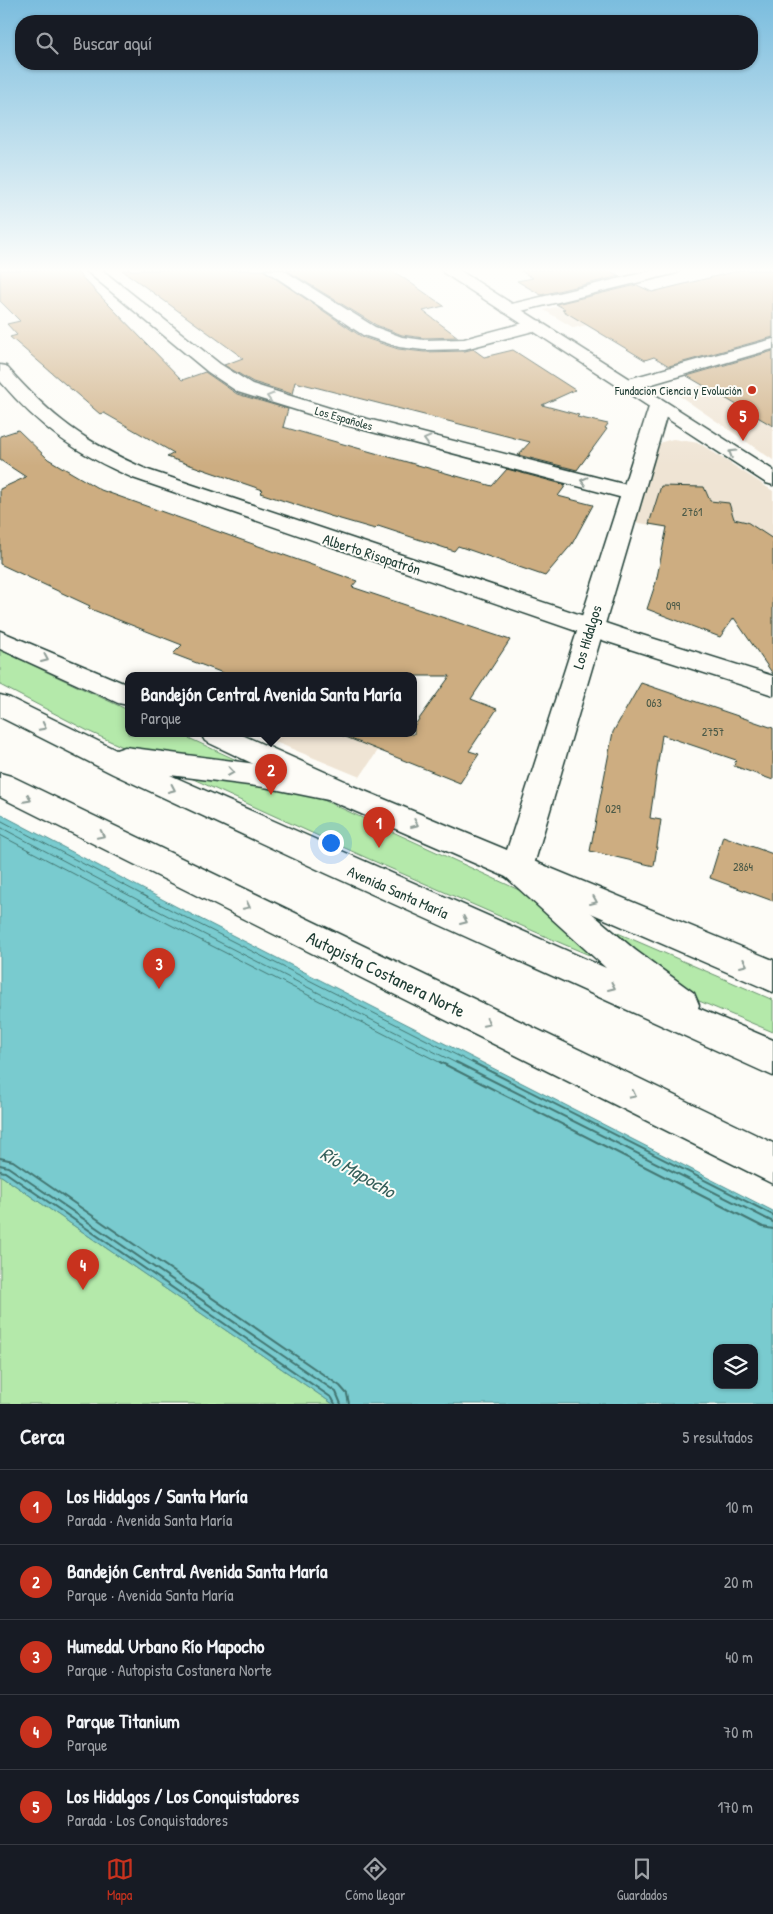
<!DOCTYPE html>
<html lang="es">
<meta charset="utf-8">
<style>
:root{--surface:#171b24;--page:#20242c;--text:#f1f3f6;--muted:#9ea1a6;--line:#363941;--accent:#c8321e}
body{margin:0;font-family:"Patrick Hand",sans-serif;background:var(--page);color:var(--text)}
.controls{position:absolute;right:15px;bottom:15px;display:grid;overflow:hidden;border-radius:10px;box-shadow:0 1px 4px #0004}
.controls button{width:45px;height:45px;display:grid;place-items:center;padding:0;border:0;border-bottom:1px solid var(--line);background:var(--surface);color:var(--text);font:25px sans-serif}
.you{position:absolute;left:330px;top:842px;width:18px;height:18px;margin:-12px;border:4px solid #fff;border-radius:50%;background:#1a73e8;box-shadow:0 0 0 8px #1a73e833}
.badge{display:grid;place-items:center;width:32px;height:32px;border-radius:50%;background:var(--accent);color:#fff;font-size:16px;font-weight:700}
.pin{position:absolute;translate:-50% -41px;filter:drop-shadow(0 1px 2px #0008)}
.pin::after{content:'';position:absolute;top:26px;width:18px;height:15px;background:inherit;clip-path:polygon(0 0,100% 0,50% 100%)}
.popup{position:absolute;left:125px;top:672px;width:292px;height:65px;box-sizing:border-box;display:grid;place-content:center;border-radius:10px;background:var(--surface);filter:drop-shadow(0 1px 4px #0005);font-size:16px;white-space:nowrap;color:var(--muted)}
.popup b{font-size:19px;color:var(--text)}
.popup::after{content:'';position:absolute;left:50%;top:100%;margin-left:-10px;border:10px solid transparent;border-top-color:var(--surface)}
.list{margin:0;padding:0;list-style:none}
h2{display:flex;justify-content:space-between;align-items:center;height:65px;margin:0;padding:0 20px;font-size:21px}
h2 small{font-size:16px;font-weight:400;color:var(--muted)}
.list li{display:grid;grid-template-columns:32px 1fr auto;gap:15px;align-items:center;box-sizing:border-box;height:75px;padding:0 20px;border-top:1px solid var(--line)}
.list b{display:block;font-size:19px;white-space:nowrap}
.list p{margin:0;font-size:16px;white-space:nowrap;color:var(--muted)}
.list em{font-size:16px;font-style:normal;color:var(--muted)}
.icon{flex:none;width:28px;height:28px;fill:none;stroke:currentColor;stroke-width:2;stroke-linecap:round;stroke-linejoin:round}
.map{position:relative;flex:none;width:773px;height:1404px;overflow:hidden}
.search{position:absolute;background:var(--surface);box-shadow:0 1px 4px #0004;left:15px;right:15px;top:15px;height:55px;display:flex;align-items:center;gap:12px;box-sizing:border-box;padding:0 18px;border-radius:20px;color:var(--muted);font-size:19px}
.sheet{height:440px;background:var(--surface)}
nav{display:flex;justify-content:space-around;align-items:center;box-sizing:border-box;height:70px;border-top:1px solid var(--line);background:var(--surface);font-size:14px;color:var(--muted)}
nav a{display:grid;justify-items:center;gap:2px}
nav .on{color:var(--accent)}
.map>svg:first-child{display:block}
.built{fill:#efe4d4}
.green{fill:#b4e9aa;stroke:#6a936f}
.water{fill:#79cbcf;stroke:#559291;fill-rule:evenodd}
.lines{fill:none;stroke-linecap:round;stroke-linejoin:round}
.shore-far1{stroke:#437672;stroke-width:1}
.shore{stroke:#437672;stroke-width:2}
.building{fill:#cdad81;stroke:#1f3d34}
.street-casing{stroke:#1f3d34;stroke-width:3}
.secondary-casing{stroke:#1f3d34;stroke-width:3}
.primary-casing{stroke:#1f3d34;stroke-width:3}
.highway-casing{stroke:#1f3d34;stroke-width:3}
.street{fill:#fdfcf7;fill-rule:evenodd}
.secondary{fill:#fdfcf7;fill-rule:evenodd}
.primary{fill:#fdfcf7;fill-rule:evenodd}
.highway{fill:#fdfcf7;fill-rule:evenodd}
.oneway{stroke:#8e9c96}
.poi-dot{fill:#c8321e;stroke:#fdfcf7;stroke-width:2}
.labels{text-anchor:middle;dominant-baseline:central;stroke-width:4;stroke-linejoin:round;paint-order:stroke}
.far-poi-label{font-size:12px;fill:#1f3d34;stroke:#fdfcf7;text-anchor:end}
.far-street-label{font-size:12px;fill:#1f3d34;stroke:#fdfcf7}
.number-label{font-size:12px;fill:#4a5947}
.street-label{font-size:15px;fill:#1f3d34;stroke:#fdfcf7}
.near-street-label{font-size:18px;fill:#1f3d34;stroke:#fdfcf7}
.near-water-label{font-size:19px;font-style:italic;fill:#36605b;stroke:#fdfcf7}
</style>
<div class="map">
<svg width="773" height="1404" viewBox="0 0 773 1404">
<rect width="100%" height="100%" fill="#fdfcf7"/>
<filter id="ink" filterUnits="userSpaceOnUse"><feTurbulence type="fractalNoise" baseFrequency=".02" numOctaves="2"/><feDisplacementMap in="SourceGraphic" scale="10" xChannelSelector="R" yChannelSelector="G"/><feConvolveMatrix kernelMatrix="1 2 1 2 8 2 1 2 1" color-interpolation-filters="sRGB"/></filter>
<g filter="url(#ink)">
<path class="built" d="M607,294L640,312L574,328L544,310Z
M773,361V460L677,394Z
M673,439L699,443L773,491V603L711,536L634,522L659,445L662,442Z
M256,734H389L360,777Z"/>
<path class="green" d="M0,650L128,710V734H180L532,896L773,1000V1032L563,944L369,859L90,732L0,685Z
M0,1175L333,1404H0Z"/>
<path class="water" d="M0,814L177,907L773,1211V1404H333L0,1175ZM717,1348H754V1385H717Z"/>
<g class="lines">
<path class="shore-far1" d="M0,820L175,912L474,1064
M0,827L172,918L458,1064
M0,835L169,924L443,1064"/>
<path class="shore" d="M440,1062L763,1227L773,1229
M456,1062L773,1222
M472,1062L773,1215
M0,1158L13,1161L340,1386L347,1394L349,1404
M0,1165L8,1167L336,1392L341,1404
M0,1171L5,1172L332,1398L335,1404"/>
</g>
<path class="building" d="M0,270H75L182,380L205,372L237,394L288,409L283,427L492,486L507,469L566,485L558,496L593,505L572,544L545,576L458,546L454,551L378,526L375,529L330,516L260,493L263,490L167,457L174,453L104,413L100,414L10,337L17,335L7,324L20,321L0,301Z
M122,270H263L362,337L398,349L424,352L465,351L473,349L484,357L513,350L575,390L542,405L579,415L577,417L608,424L605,428L607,429L577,470L518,455L530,442L295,382L292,394L253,382L224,365L243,358Z
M286,270H392L444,306L423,311L458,337L424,338L402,335L376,325Z
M519,270H607L620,276L541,295L517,281L533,278Z
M741,270H773V337L669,366L654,357L645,360L562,310L565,309L556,304L637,285L652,292Z
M773,351V426L687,376Z
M18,430L48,459L101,490L357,581L352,587L510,640L471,699L497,709L469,751L479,754L460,783L341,735V734H414V726L450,676H231L173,654L182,645L88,608L90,606L0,564V489L26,477L0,460V436Z
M661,486L704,487L710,501L729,503L734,519L747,522L773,539V674L734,618L720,637L647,609L656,582L667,527L649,524Z
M641,683L773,728V780L734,766L736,760L662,735L650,818L661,820L654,866L590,851L613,732Z
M723,836L773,854V901L710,878Z"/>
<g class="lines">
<defs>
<path id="street" d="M85,270H102L220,364L252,384L352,415L639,488L642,493L639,498L631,499L623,498L338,423L238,392L208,372Z
M265,270H283L375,327L402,337L424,340L464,339L535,320L541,321L543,325L541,329L465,349L424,350L399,347L363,335Z
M655,270H680L677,273L509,314L503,312L501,309L503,306Z
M773,339V349L628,391L621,389L619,385L621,381Z
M0,365L6,366C52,418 84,442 148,470L626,630L773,676V695L608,642L133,478C76,453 41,429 0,381Z
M0,631L128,685V705L118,703L0,649Z
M201,734H240L345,781L349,789L345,797L334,800L323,797L205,741Z
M526,858L773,960V992L515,880L510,871L515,862Z"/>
<path id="secondary" d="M659,401L666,403L669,407L533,868L528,877L517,881L506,877L327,799L323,791L327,783L338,780L507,850L649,407L652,403Z"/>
<path id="primary" d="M442,270H459L773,470V485L766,483L444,273Z
M0,695L10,698L116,750L125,747L264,765L349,783L353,791L349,799L338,802L264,787L170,775L606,968L506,877L501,868L506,859L517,855L528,859L635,950L694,993L699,1005L698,1008L773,1040V1076L321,871L113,774L0,717Z"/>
<path id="highway" d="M0,773L11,776L773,1143V1184L0,797Z"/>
</defs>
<use href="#street" class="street-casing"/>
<use href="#secondary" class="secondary-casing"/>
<use href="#primary" class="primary-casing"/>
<use href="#highway" class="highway-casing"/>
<use href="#street" class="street"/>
<use href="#secondary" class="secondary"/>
<use href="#primary" class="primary"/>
<use href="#highway" class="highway"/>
</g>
<defs><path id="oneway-chevron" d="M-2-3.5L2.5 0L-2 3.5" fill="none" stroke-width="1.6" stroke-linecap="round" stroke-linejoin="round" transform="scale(1.25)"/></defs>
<g class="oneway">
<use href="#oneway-chevron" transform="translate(270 397) rotate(-164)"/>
<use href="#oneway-chevron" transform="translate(427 440) rotate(-165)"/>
<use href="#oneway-chevron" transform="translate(732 453) rotate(-148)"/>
<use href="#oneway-chevron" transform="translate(584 481) rotate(-166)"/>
<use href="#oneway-chevron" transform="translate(45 659) rotate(24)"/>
<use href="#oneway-chevron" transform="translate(43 727) rotate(27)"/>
<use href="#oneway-chevron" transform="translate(231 772) rotate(8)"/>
<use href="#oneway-chevron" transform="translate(172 789) rotate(25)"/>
<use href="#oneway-chevron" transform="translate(28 799) rotate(27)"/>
<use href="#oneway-chevron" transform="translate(415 824) rotate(23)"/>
<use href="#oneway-chevron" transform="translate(101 835) rotate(26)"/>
<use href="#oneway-chevron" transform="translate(594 901) rotate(23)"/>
<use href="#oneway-chevron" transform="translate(247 906) rotate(26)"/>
<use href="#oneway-chevron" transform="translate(464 921) rotate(24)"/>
<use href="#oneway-chevron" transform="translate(744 964) rotate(23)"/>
<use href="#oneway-chevron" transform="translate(612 987) rotate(24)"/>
<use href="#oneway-chevron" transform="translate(487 1023) rotate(26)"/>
<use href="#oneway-chevron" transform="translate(633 1095) rotate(26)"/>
</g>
</g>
<linearGradient id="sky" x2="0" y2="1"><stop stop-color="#7bbdde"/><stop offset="0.58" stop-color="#fefefb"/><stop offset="1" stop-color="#fefefb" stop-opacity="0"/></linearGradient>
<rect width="773" height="466" fill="url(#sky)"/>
<circle class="poi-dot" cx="752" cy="390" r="5"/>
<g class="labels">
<g class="far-poi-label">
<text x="742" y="390">Fundacion Ciencia y Evolución</text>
</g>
<g class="far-street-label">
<text transform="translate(344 418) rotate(16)">Los Españoles</text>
</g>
<g class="number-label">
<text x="692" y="511">2761</text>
<text x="673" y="605">099</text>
<text x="654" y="702">063</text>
<text x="713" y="731">2757</text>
<text x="613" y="808">029</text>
<text x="743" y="866">2864</text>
</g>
<g class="street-label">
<text transform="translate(372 554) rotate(18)">Alberto Risopatrón</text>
<text transform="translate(587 637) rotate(-73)">Los Hidalgos</text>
<text transform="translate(398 892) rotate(24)">Avenida Santa María</text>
</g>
<g class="near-street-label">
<text transform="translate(386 974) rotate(26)">Autopista Costanera Norte</text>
</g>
<g class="near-water-label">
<text transform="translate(358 1172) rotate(30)">Río Mapocho</text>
</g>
</g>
</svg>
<div class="controls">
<button><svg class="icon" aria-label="layers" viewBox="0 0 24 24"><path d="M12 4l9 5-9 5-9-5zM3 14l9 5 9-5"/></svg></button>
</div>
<div class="you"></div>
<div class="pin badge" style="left:379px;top:848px">1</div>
<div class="pin badge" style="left:271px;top:795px">2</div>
<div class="popup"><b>Bandejón Central Avenida Santa María</b>Parque</div>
<div class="pin badge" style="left:159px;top:989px">3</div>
<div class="pin badge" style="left:83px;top:1290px">4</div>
<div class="pin badge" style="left:743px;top:441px">5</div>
<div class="search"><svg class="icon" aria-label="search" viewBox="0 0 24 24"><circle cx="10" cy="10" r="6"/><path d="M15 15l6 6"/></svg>Buscar aquí</div>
</div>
<section class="sheet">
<h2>Cerca<small>5 resultados</small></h2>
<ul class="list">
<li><span class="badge">1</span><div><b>Los Hidalgos / Santa María</b><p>Parada · Avenida Santa María</p></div><em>10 m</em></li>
<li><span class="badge">2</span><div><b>Bandejón Central Avenida Santa María</b><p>Parque · Avenida Santa María</p></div><em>20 m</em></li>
<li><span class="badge">3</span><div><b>Humedal Urbano Río Mapocho</b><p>Parque · Autopista Costanera Norte</p></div><em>40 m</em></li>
<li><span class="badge">4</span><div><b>Parque Titanium</b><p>Parque</p></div><em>70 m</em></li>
<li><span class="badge">5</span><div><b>Los Hidalgos / Los Conquistadores</b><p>Parada · Los Conquistadores</p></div><em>170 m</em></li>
</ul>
</section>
<nav>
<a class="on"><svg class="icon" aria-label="map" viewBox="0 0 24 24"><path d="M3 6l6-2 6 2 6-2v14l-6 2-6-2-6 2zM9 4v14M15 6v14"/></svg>Mapa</a>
<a><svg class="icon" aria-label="directions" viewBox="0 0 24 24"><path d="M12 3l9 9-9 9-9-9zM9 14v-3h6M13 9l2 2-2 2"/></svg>Cómo llegar</a>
<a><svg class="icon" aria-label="saved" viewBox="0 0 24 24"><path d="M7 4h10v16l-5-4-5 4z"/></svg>Guardados</a>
</nav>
